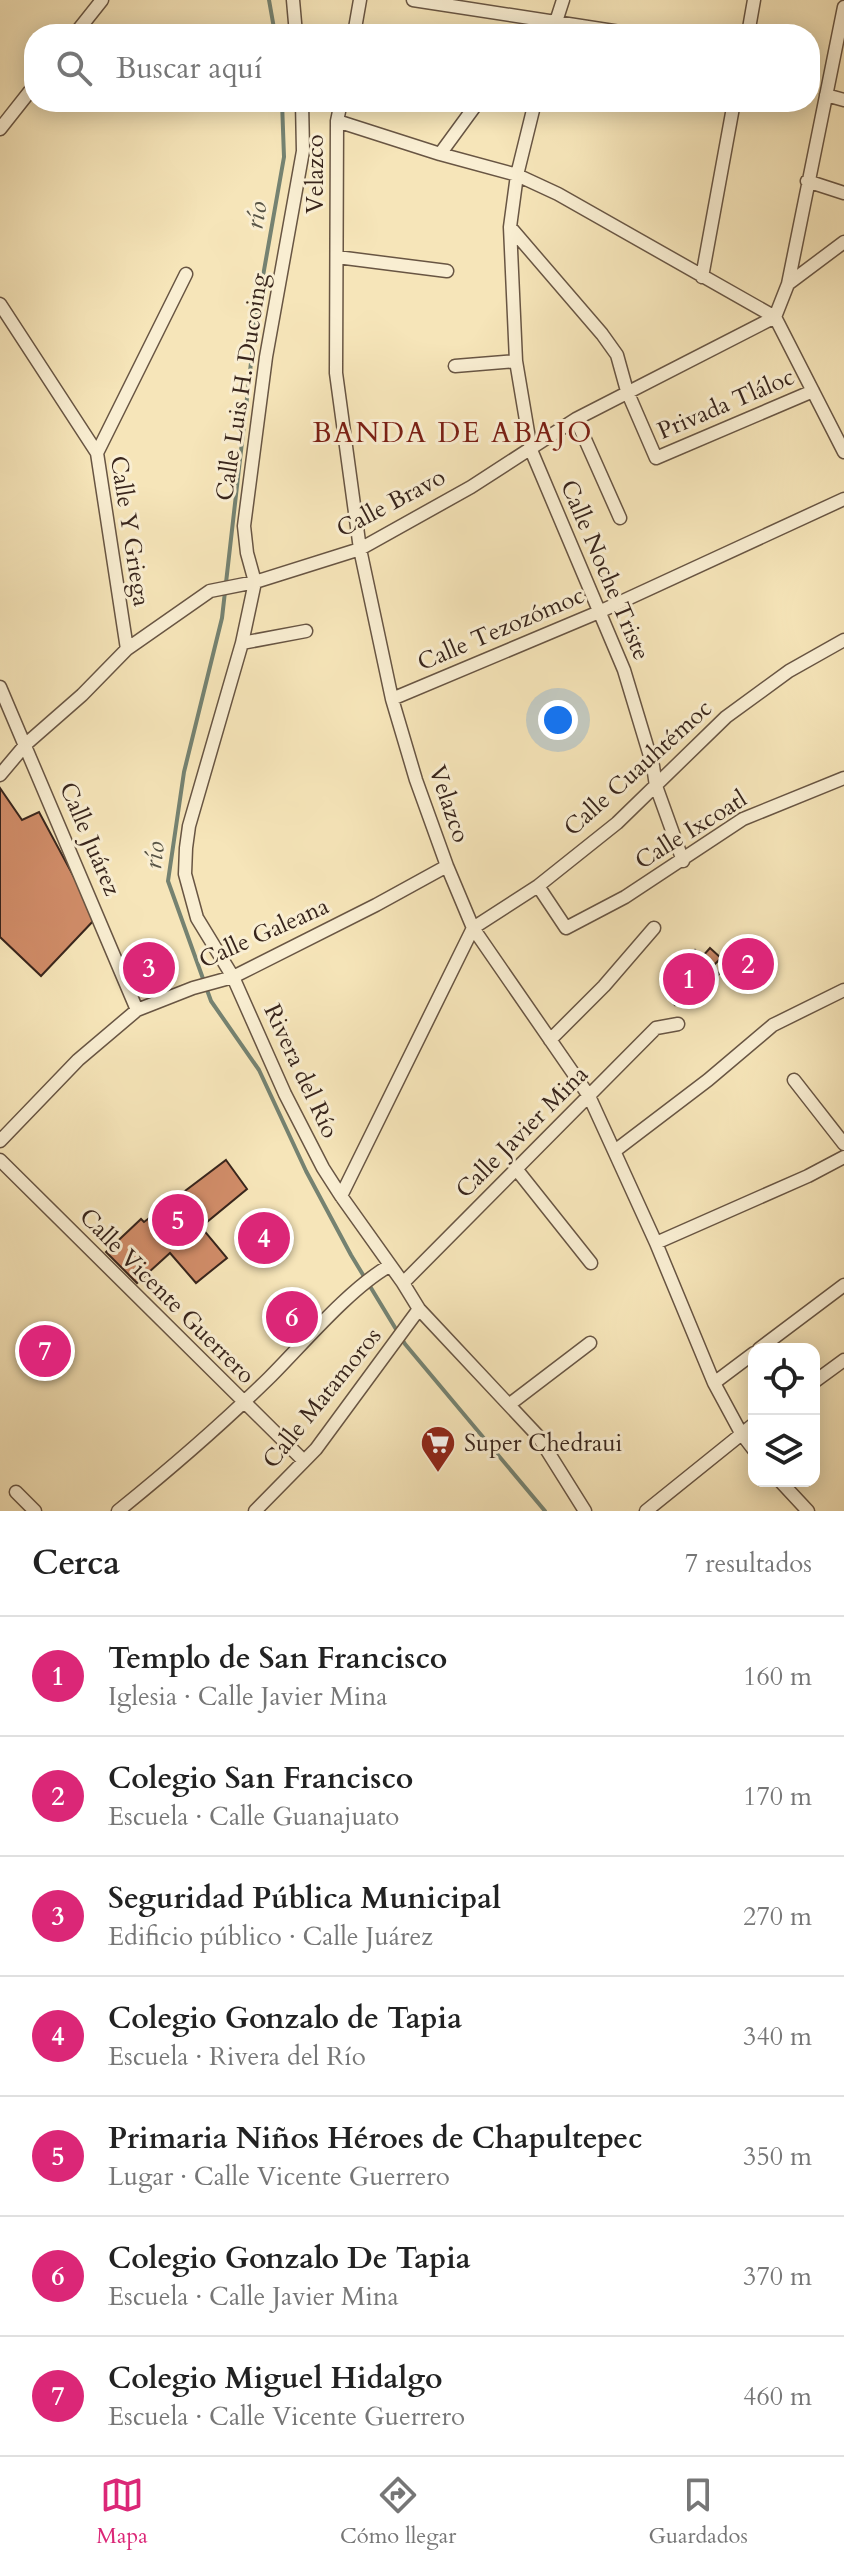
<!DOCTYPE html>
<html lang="es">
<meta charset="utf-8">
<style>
:root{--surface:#fff;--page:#f2f2f2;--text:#222;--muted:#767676;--line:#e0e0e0;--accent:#db2777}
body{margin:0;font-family:Cardo,serif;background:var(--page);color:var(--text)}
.controls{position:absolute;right:24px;bottom:24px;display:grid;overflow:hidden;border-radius:16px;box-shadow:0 4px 20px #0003}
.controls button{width:72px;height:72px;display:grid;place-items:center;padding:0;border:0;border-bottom:2px solid var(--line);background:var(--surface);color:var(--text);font:40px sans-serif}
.you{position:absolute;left:558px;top:720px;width:28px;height:28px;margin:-20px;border:6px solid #fff;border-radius:50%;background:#1a73e8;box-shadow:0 0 0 12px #1a73e833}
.badge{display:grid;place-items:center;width:52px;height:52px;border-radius:50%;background:var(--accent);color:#fff;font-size:26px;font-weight:700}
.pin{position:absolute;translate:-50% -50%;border:4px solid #fff;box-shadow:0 2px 8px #0006}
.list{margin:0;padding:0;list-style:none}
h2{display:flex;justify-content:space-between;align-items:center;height:104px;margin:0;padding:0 32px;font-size:34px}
h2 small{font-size:26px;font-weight:400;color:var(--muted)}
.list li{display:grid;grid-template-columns:52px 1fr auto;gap:24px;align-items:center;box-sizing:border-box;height:120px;padding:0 32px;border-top:2px solid var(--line)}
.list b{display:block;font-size:30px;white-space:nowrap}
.list p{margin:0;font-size:26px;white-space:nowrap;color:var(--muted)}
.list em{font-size:26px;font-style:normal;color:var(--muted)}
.icon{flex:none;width:44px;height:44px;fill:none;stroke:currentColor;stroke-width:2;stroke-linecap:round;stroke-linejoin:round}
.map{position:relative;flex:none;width:844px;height:1511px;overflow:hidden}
.search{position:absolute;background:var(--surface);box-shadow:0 4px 20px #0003;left:24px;right:24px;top:24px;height:88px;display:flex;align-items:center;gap:20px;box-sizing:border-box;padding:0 28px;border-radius:32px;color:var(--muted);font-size:30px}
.sheet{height:944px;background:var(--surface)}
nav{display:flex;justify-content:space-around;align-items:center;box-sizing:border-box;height:112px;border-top:2px solid var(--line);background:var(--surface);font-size:22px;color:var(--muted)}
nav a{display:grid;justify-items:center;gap:4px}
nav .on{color:var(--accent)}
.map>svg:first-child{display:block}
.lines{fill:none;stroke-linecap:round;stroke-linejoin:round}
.stream{stroke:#758271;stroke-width:4}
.building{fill:#d08c68;stroke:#38251c;stroke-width:2}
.minor-casing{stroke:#685543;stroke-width:15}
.minor{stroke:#f9eed2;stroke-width:12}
.labels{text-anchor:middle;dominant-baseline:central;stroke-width:6;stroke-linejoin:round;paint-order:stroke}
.street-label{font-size:24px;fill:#38251c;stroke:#f9eed2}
.poi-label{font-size:24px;fill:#38251c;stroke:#f9eed2;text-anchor:start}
.water-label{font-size:26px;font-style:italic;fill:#575446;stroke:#f9eed2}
.quarter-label{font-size:28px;letter-spacing:2px;fill:#7a1f14;stroke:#f9eed2}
</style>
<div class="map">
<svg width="844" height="1511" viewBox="0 0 844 1511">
<rect width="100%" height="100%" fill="#f6e5b9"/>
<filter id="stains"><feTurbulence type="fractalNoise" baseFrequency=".0025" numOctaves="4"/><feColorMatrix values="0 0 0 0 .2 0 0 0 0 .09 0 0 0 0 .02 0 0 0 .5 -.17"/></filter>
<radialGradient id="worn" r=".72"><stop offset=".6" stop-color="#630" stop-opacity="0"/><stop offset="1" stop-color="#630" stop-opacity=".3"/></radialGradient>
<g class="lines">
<path class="stream" d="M269,0L275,34
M282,102L284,157L257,310L222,618L184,772L168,881L211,1001L259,1070L306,1171L351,1255L405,1344L545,1511"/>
</g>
<path class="building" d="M0,788L22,820L39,812L96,918L41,976L0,937Z
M710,948L721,958L712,967L719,974L711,983L703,975L675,1005L665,995L693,965L686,959L695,950L702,957Z
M226,1160L247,1189L201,1227L227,1258L196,1283L170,1253L137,1283L106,1252L141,1219L144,1222Z"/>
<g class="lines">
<defs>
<path id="minor" d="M293,0L296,34
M413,0L633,34
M75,34L102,0
M354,34L360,0
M552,34L563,0
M748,34L754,0
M826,95L844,100
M302,102L303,151L266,357L244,526L247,553L255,582L242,643L189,826L186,848L185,874L197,918L233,977L285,1094L323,1168L341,1196L403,1283L419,1309L538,1436L585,1511
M341,102L337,121L336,373L360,549L392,699L416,780L447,866L473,928L589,1096L656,1243L714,1383L741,1433L754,1450
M535,102L517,175L510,227L516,361L531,450L624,670L653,766L656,786L683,861
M337,121L440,154L517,175L558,194L775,317
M0,129L34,86
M440,154L478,102
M807,181L844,193
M510,227L602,334L617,355L627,391L656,458L813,391
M337,257L447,271
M702,277L734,102
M788,284L844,7
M0,304L97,453L127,649
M775,317L844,452
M455,366L516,361
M576,419L620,518
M97,453L186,274
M242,643L306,631
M0,687L137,1010
M392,699L599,612L844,499
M0,775L26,744L82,695L127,649L210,591L255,582L360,549L471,487L576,419L775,317L788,284L844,242
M538,886L566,928L625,897L743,819L844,778
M550,1040L604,986L654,928
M794,1080L844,1144
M0,1141L78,1060L137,1010L193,988L233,977L376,905L447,866
M616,1150L708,1080L773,1025L844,990
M0,1160L304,1461
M517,1170L591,1263
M341,1196L473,928L538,886L617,823L726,717L789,671L844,640
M656,1243L808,1176L844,1157
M403,1283L656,1028L678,1024
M759,1349L844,1285
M814,1382L844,1360
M714,1383L754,1353
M510,1404L590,1343
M780,1481L808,1511
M16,1492L35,1511
M118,1511C170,1469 221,1425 269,1378C303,1344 349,1289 389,1266
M255,1511L316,1449L419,1309
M646,1511L754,1424"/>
</defs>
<use href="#minor" class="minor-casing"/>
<use href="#minor" class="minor"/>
</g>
<defs>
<symbol id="supermarket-pin" viewBox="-11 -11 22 30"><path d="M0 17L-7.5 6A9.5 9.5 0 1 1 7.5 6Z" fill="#8f2418" stroke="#f9eed2"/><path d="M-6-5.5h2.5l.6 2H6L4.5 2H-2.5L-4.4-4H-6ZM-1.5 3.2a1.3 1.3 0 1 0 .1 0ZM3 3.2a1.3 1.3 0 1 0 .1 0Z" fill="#fff"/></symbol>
</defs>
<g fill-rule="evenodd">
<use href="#supermarket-pin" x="418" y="1423" width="40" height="54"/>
</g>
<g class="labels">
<g class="street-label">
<text transform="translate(315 174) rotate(-90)">Velazco</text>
<text transform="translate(242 387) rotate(-81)">Calle Luis H. Ducoing</text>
<text transform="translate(726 404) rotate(-23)">Privada Tláloc</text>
<text transform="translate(391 503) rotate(-28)">Calle Bravo</text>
<text transform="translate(130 531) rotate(81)">Calle Y Griega</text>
<text transform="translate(605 570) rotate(67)">Calle Noche Triste</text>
<text transform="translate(501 629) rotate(-23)">Calle Tezozómoc</text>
<text transform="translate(638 768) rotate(-42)">Calle Cuauhtémoc</text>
<text transform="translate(449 804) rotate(71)">Velazco</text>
<text transform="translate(691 830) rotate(-32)">Calle Ixcoatl</text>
<text transform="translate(90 839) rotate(67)">Calle Juárez</text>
<text transform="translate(264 933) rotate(-24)">Calle Galeana</text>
<text transform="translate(301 1071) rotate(65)">Rivera del Río</text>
<text transform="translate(522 1132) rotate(-45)">Calle Javier Mina</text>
<text transform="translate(167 1296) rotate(45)">Calle Vicente Guerrero</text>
<text transform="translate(322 1398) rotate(-51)">Calle Matamoros</text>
</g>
<g class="poi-label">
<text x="464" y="1443">Super Chedraui</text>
</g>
<g class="water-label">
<text transform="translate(256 215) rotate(-80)">río</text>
<text transform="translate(154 855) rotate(-83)">río</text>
</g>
<g class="quarter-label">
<text x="453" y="433">BANDA DE ABAJO</text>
</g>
</g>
<rect width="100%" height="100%" filter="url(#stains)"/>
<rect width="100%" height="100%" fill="url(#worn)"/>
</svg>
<div class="controls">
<button><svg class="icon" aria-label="locate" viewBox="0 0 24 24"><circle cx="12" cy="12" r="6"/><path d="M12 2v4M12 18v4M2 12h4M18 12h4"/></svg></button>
<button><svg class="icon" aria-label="layers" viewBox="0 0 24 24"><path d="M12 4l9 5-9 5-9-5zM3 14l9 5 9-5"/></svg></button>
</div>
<div class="you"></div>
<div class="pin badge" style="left:689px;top:979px">1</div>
<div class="pin badge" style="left:748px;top:964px">2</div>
<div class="pin badge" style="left:149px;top:968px">3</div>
<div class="pin badge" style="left:264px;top:1238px">4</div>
<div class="pin badge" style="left:178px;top:1220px">5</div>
<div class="pin badge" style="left:292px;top:1317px">6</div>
<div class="pin badge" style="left:45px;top:1351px">7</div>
<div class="search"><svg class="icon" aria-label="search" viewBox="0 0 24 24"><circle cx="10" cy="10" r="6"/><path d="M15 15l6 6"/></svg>Buscar aquí</div>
</div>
<section class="sheet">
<h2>Cerca<small>7 resultados</small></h2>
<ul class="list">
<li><span class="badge">1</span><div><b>Templo de San Francisco</b><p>Iglesia · Calle Javier Mina</p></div><em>160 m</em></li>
<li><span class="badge">2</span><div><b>Colegio San Francisco</b><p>Escuela · Calle Guanajuato</p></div><em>170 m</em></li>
<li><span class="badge">3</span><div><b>Seguridad Pública Municipal</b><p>Edificio público · Calle Juárez</p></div><em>270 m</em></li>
<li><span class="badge">4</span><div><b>Colegio Gonzalo de Tapia</b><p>Escuela · Rivera del Río</p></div><em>340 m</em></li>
<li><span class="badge">5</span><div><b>Primaria Niños Héroes de Chapultepec</b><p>Lugar · Calle Vicente Guerrero</p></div><em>350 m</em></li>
<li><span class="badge">6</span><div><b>Colegio Gonzalo De Tapia</b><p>Escuela · Calle Javier Mina</p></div><em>370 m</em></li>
<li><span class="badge">7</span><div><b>Colegio Miguel Hidalgo</b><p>Escuela · Calle Vicente Guerrero</p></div><em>460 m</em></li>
</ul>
</section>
<nav>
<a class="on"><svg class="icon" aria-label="map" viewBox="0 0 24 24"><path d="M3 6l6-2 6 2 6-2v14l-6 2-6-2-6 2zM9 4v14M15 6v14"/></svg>Mapa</a>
<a><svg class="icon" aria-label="directions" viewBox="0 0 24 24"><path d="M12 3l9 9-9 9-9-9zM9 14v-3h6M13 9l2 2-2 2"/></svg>Cómo llegar</a>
<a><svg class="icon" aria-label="saved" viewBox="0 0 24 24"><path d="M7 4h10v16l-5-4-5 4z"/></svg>Guardados</a>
</nav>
